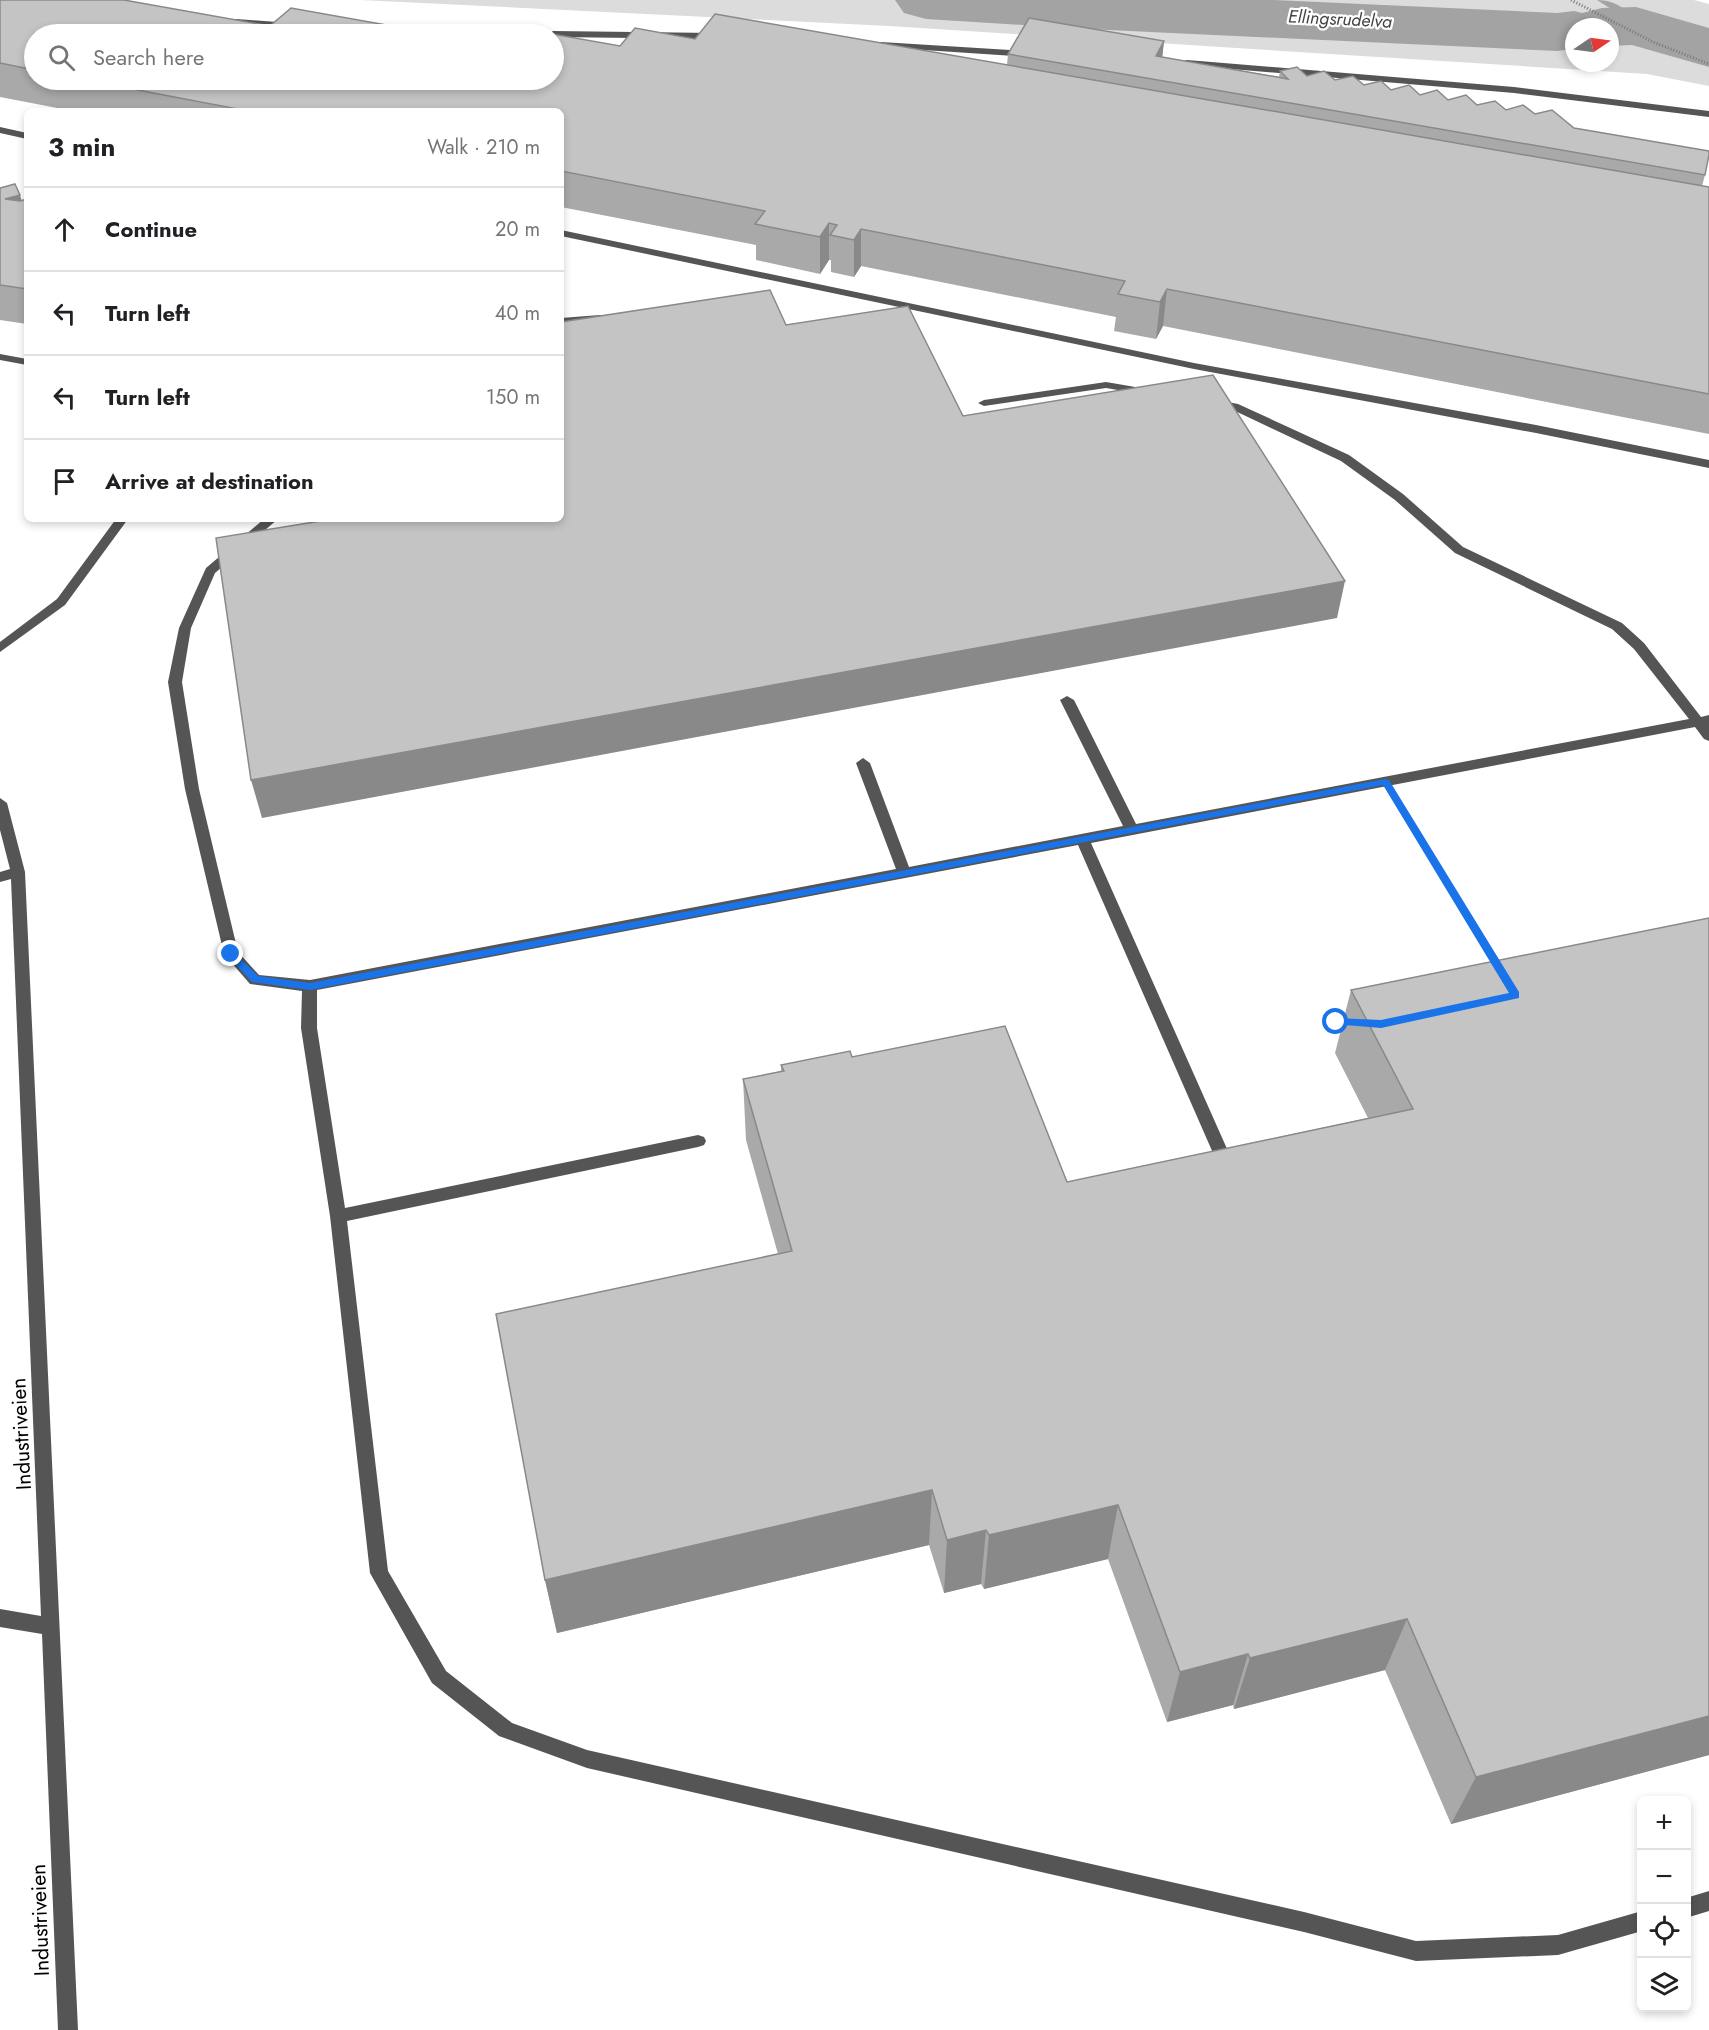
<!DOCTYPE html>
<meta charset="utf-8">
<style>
:root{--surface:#fff;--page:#f2f2f2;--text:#202124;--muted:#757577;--line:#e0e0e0}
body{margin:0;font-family:Jost,sans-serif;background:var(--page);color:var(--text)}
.controls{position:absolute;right:18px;bottom:18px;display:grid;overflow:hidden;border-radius:9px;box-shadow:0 3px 9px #0003}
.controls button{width:54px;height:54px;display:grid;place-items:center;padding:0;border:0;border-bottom:2px solid var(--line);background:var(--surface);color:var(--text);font:30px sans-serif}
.compass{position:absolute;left:1565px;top:18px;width:54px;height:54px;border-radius:50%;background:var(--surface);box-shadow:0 3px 9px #0003;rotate:77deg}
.stop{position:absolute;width:18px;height:18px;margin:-14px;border:4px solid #1a73e8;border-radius:50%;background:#fff}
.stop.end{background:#1a73e8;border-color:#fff;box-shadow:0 2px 6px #0008}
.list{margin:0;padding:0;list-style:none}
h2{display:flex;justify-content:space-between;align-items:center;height:78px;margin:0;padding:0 24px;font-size:26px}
h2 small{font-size:20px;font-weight:400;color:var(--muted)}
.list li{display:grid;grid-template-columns:39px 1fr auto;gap:18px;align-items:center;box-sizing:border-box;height:84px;padding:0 24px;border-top:2px solid var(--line)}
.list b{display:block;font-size:22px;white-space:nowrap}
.list em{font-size:20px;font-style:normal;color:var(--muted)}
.icon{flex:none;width:33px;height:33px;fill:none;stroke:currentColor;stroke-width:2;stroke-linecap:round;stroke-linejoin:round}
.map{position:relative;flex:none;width:1709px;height:2030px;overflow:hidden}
.search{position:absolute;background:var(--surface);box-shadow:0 3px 9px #0003;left:24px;top:24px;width:540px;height:66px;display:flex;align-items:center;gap:15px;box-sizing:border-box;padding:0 21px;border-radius:33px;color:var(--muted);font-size:22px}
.panel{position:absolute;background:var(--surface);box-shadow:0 3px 9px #0003;left:24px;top:108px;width:540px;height:414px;border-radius:9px}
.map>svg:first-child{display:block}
.green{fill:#dcdcdc;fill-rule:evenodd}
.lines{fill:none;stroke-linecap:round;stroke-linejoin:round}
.stream{fill:#a3a3a3;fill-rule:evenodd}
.river{fill:#a3a3a3;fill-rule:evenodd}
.path-far1{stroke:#777;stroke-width:3;stroke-dasharray:1 2;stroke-linecap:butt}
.path{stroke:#777;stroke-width:4;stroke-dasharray:1.5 3;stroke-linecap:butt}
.minor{fill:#555;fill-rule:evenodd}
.wall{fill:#a9a9a9}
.shaded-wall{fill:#898989}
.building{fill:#c4c4c4;stroke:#898989;stroke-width:1.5}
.route{fill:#1a73e8}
.labels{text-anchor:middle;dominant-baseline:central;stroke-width:4.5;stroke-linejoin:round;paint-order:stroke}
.far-water-label{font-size:18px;font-style:italic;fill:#444;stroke:#fff}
.street-label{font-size:21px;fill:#000;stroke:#fff}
</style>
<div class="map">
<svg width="1709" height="2030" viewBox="0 0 1709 2030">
<rect width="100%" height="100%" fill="#fff"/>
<path class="green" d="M360,0H1694L1709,4V86L1647,74L889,26ZM1574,27H1610V63H1574Z"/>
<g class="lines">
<path class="stream" d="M1597,0C1616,0 1630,11 1641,26L1632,28L1622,16Z"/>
<path class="river" d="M895,0H1274L1557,13L1574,11L1582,13L1602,8L1636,7L1709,28V67L1632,45L1610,46V27H1574V49L1557,51L1087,29L926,19L904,13Z"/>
<path class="path-far1" d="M1571,0L1653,42L1709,64"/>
<path class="path" d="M1405,813L1498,966
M1336,1022H1347"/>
<path class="minor" d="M236,19L290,23L295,26L290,29L233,24L231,22Z
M404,28L503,31L508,34L401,33L399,31Z
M553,31L716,33L721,36L716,39L554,37V34H548Z
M881,42L1028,51L1033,54L1028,57L878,47V43Z
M1187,60L1514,87L1709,111V117L1514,93L1184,65V61Z
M0,127L27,133V139L0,133Z
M561,230L1194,363L1536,425L1709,460V468L1536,433L1194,369L561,236Z
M600,315L606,318L604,320L561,324V318Z
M0,354L27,359V365L0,360Z
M1106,382L1147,389L1153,392L1147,395L1106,388L984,406L978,403L984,400Z
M1213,399L1238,404L1349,455L1403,494L1463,547L1622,623L1644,643L1701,717L1709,715V741L1704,739L1695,727L1091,843L1236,1169L1234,1174L1228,1175L1222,1174L1220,1169L1078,845L317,990V1028L345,1208L698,1135L704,1137L706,1141L704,1145L698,1147L347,1221L388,1571L446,1671L512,1723L587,1750L1304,1912L1416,1941L1558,1935L1642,1911V1931L1558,1955L1416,1961L1304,1932L587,1768L499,1736L432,1683L370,1573L330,1216L301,1028L302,991L250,984L224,954L185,789L168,682L179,628L206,568L264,519H278L215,573L191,628L182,682L199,789L238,952L259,975L310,980L896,869L856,763L863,758L870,763L909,867L1123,826L1060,700L1067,696L1074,700L1136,824L1689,719L1634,649L1612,629L1455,553L1395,500L1341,461L1231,409L1209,404V400Z
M116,519H128L65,605L0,652V642L57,599Z
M0,798L7,803L25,872L78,2030H58L42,1634L0,1627V1609L41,1616L11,879L0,882V872L10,869L0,830Z
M1709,1891V1911L1686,1918V1898Z"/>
</g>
<path class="wall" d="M0,0L271,26V25L437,34H34V80H554L620,46L695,39L1007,65L1008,54L1164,41L1162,57L1279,77L1280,71L1535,114L1705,175L1702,186L1709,187V434L1163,326L1156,339L1114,331L1116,317L861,266L854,277L831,272V260H829L820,274L756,260V245L561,207V111H73L0,97Z
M0,188L21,201L27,199V324L0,320Z
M1709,918V1755L1451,1824L1385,1670L1234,1709L1233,1705L1167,1722L1108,1559L984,1589L981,1584L944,1593L929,1545L557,1633L545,1580L778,1254L746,1140L743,1079L781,1071V1065L852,1057L1067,1182L1368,1118L1335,1053L1351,990Z"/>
<path class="shaded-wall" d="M1164,41L1160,80L1156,56Z
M20,195L27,219L5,199Z
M829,223V260L820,274V237Z
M861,229V266L854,277V240Z
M1167,289L1163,326L1156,339L1160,302Z
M1345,581L1337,618L262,818L251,780Z
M932,1490L929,1545L557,1633L545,1580Z
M1118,1505L1108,1559L984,1589L989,1535Z
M986,1530L981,1584L944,1593L947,1540Z
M1407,1619L1385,1670L1234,1709L1250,1658Z
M1248,1654L1233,1705L1167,1722L1180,1672Z
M1709,1716V1755L1451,1824L1476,1777Z"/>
<path class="building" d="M0,0H124L276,27L271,25L291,8L437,34H34V70L0,63Z
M715,14L1709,187V394L1167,289L1160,302L1118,294L1125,281L861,229L854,240L830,235L837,225L829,223L820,237L755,224L765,211L561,171V111H248L85,80H554V34H538L541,32L620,46L635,28L695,39Z
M1029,18L1164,41L1156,56L1288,79L1280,71L1297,67L1307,76L1324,71L1335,80L1353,76L1364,85L1381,81L1391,90L1409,85L1420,95L1437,90L1448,100L1466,95L1477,105L1495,101L1506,110L1523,105L1535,114L1552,110L1574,128L1709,151V155L1705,175L1008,54Z
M15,184L20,195L5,199L20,201L27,199V289L0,285V188Z
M770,290L786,325L908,306L963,416L1213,375L1345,581L251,780L216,538L333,519H561V322Z
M1709,918V1716L1476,1777L1407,1619L1250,1658L1248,1654L1180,1672L1118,1505L989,1535L986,1530L947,1540L932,1490L545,1580L496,1314L792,1251L743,1079L784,1071L781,1065L850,1051L852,1057L1005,1026L1067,1182L1413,1109L1351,990Z"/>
<path class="route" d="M1385,779L1389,780L1519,992V998L1381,1028L1333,1024V1019L1336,1018L1381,1020L1509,993L1383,785L310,990L252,982L226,954L228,952H234L258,976L310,983Z"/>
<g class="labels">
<g class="far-water-label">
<text transform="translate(1340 19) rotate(3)">Ellingsrudelva</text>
</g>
<g class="street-label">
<text transform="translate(21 1434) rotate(-93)">Industriveien</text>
<text transform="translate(40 1920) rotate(-92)">Industriveien</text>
</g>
</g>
</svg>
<div class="controls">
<button>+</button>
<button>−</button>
<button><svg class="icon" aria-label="locate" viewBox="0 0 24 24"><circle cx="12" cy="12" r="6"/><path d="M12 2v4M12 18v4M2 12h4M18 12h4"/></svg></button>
<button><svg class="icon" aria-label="layers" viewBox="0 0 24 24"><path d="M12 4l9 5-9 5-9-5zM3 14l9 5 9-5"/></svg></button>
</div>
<svg class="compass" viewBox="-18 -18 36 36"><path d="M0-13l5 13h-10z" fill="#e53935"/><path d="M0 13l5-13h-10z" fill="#757577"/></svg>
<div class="stop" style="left:1336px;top:1022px"></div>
<div class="stop end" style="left:231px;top:954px"></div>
<div class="search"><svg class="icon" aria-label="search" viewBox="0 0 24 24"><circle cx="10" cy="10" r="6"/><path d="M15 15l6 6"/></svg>Search here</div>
<section class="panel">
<h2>3 min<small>Walk · 210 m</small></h2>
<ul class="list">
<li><svg class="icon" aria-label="ahead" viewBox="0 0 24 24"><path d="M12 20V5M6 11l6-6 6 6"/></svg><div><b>Continue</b></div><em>20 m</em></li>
<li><svg class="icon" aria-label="left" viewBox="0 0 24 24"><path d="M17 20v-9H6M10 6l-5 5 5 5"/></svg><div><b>Turn left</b></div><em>40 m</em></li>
<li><svg class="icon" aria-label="left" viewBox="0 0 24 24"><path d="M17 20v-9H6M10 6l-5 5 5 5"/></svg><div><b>Turn left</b></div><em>150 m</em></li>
<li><svg class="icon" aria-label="arrive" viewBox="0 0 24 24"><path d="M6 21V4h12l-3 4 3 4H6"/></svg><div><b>Arrive at destination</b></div></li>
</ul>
</section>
</div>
